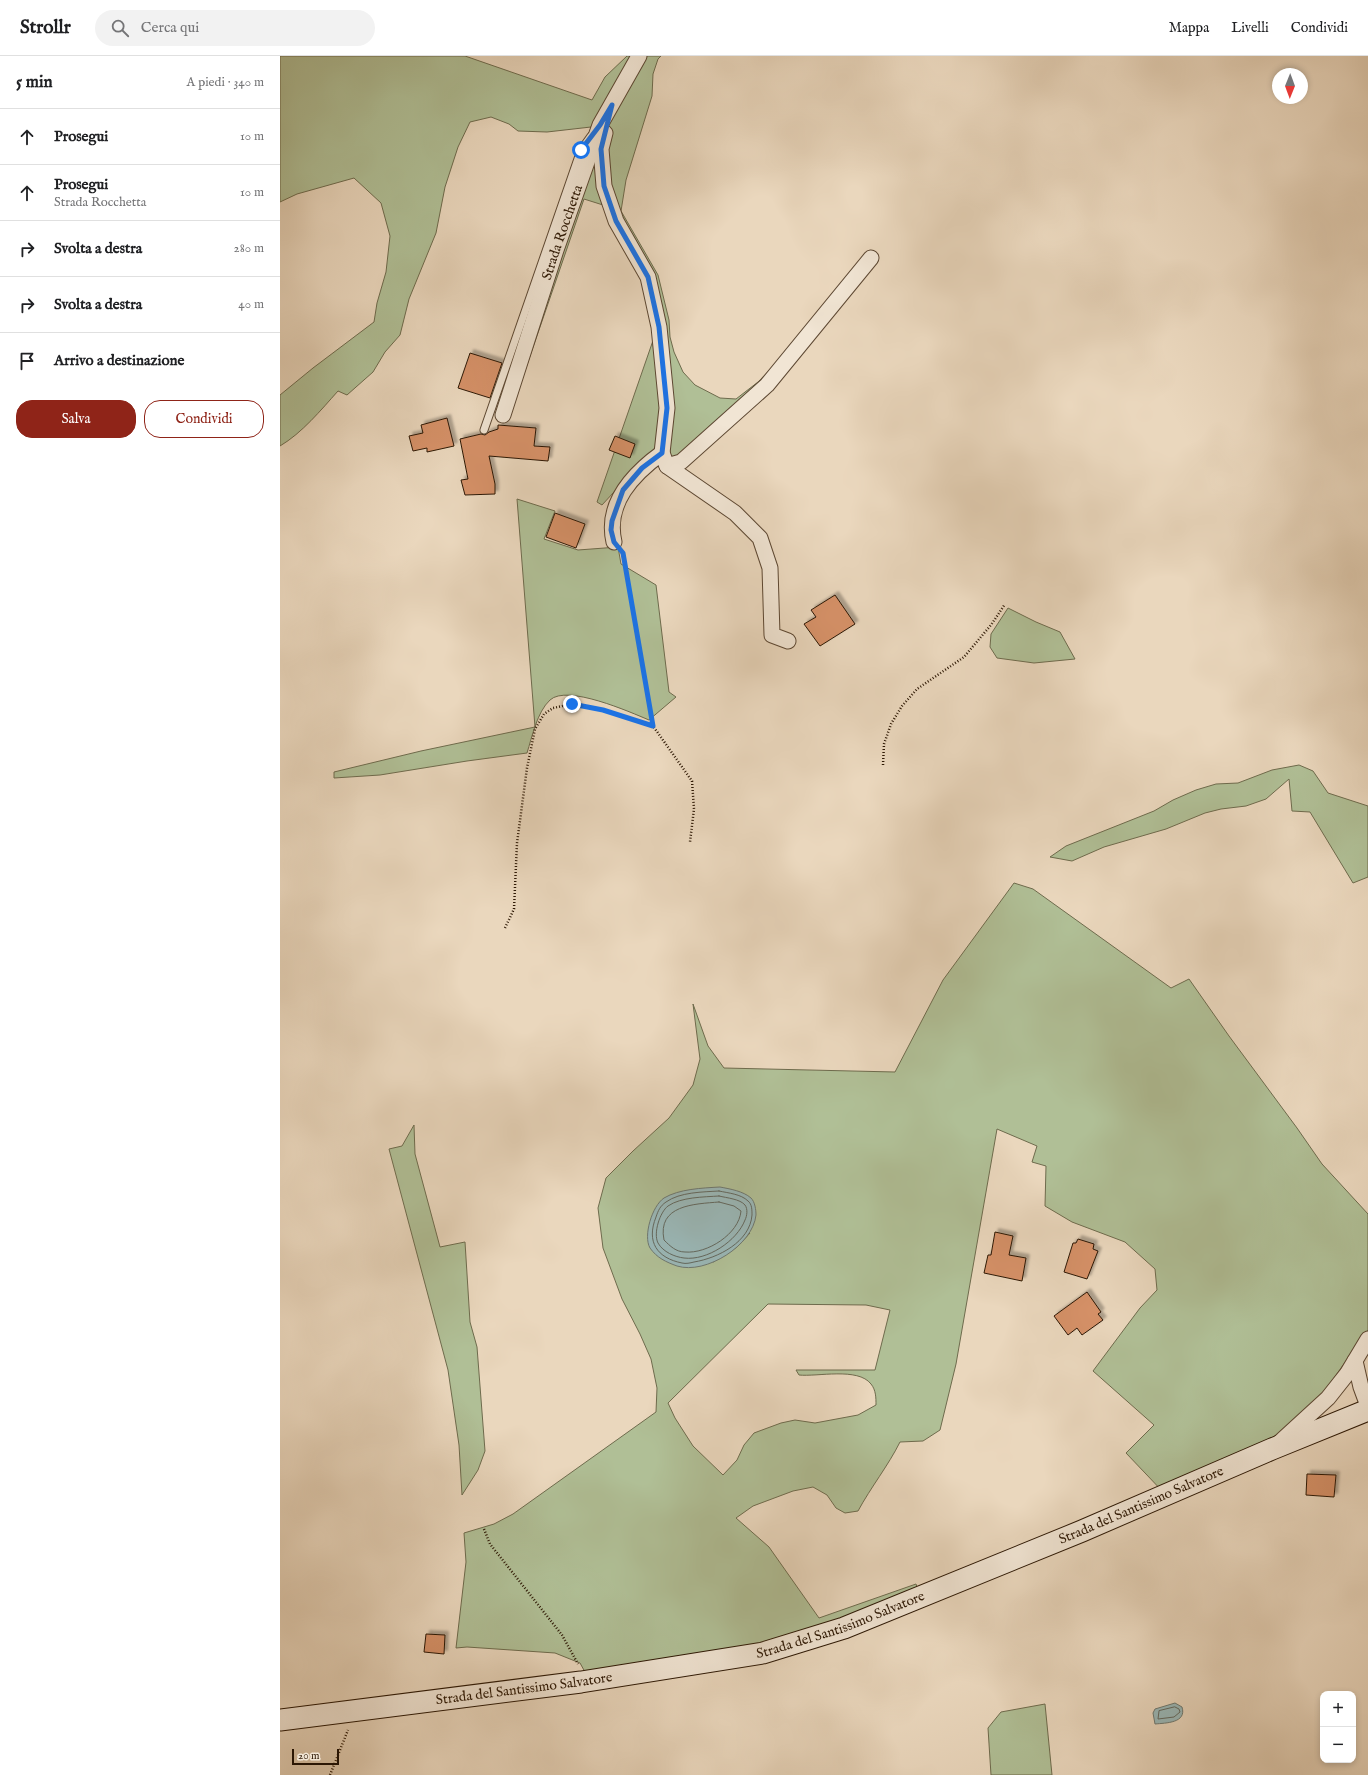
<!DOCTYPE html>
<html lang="it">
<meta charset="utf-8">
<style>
:root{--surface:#fff;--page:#f2f2f2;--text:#202124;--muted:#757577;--line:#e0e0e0;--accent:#8f2418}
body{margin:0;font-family:"IM FELL English",serif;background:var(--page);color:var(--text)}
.controls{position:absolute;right:12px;bottom:12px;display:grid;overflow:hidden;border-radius:8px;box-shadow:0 2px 6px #0003}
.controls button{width:36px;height:36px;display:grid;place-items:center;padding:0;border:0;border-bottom:1px solid var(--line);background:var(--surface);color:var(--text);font:20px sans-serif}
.compass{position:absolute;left:992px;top:12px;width:36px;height:36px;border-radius:50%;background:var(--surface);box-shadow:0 2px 6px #0003;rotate:181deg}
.scale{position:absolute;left:12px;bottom:10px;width:47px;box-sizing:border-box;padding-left:4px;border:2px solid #2c1704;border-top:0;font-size:11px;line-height:14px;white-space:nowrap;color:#2c1704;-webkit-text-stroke:3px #f1e5d4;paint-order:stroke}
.stop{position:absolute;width:12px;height:12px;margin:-9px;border:3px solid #1a73e8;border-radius:50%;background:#fff}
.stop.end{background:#1a73e8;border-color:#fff;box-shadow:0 1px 4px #0008}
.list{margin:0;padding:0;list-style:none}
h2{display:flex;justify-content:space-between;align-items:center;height:52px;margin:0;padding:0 16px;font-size:17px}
h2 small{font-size:13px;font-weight:400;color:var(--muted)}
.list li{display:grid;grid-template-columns:26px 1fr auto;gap:12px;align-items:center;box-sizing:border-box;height:56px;padding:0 16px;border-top:1px solid var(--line)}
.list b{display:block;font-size:15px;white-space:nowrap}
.list p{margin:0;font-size:13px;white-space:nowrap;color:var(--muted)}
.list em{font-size:13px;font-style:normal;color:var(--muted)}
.actions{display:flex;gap:8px;padding:12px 16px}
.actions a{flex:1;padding:9px 0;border:1px solid var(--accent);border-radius:16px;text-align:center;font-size:14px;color:var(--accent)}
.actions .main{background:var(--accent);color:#fff}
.icon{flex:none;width:22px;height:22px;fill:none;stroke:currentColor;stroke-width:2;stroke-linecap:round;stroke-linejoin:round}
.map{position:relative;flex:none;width:1088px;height:1719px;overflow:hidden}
header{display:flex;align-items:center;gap:24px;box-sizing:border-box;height:56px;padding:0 20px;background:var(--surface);border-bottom:1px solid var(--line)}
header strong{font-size:19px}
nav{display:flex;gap:22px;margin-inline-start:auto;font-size:14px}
.search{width:280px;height:36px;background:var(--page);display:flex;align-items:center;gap:10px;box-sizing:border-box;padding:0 14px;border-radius:22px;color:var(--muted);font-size:15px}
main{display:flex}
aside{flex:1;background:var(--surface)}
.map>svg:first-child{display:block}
.green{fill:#b0bf96;stroke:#6e6b4d;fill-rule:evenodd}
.water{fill:#9ab8b8;stroke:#6e7870}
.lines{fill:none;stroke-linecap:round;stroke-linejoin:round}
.shore{stroke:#63685e;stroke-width:1}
.building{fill:#d69168;stroke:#2c1704;filter:url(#shadow)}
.lane-casing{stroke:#5c4732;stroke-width:9}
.street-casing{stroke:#5c4732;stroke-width:17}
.secondary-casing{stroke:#2c1704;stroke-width:23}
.path{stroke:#2c1704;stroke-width:2.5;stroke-dasharray:1 2;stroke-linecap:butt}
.lane{stroke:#f1e5d4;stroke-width:7}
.street{stroke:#f1e5d4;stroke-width:15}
.secondary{stroke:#f1e5d4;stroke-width:21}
.route{stroke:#1a73e8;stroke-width:5}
.labels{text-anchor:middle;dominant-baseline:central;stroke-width:3.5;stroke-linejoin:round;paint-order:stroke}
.street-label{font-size:14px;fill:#2c1704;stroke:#f1e5d4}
</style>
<header>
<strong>Strollr</strong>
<div class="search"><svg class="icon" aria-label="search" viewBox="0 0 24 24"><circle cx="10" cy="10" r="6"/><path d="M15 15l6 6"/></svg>Cerca qui</div>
<nav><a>Mappa</a><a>Livelli</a><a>Condividi</a></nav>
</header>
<main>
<aside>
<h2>5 min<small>A piedi · 340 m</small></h2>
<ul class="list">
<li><svg class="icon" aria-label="ahead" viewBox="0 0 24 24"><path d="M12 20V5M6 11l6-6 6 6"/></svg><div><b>Prosegui</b></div><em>10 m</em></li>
<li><svg class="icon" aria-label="ahead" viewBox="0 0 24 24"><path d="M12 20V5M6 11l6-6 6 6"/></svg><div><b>Prosegui</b><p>Strada Rocchetta</p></div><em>10 m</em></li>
<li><svg class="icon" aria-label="right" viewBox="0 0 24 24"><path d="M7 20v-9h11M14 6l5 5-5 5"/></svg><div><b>Svolta a destra</b></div><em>280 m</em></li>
<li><svg class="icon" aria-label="right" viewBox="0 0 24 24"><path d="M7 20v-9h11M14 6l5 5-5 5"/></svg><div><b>Svolta a destra</b></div><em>40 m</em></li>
<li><svg class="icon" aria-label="arrive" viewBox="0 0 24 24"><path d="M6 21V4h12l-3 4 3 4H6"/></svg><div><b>Arrivo a destinazione</b></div></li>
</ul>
<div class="actions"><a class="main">Salva</a><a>Condividi</a></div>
</aside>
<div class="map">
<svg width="1088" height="1719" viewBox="0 0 1088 1719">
<defs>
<filter id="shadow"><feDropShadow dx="3.5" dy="-3.5" stdDeviation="1" flood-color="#0004"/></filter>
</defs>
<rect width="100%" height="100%" fill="#ead7bd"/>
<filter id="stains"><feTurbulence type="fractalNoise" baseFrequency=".005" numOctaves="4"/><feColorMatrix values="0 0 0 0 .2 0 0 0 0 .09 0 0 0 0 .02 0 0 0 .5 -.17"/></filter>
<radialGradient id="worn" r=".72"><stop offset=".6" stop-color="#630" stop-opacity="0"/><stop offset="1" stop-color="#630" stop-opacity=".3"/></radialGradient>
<path class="green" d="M0,0H185L312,44L325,21L347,0H381L378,3L373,18L372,40L346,124L341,155L378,219L389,264L390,281L394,296L403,316L415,329L440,342L456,343L478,326L510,293L493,328L404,409L369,398L322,449L317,446L377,273L367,223L323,149L304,143L238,335L311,71L267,76L238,75L229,68L211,61L190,66L178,91L165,131L156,177L129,243L120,279L105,296L93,316L67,339L58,335C41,354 22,377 0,390V339L33,312L94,266L97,247L106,216L110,180L101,147L74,122L17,138L0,146Z
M237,443L275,455L264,483L298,494L338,491L341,508L376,529L389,636L396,641L369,664C350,656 287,628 270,644C257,656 252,681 247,697L187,705L100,719L54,722V716L141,695L255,671Z
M728,552L756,566L780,576L795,603L754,607L717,602L710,591L711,578Z
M1019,709L1033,715L1048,737L1088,750V821L1073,827L1030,756L1012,755L1009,723L986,743L966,750L941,753L925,757L886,773L824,791L792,805L770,801L786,790L874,755L893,744L916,734L936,728L958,727L992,714Z
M734,827L753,833L891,932L909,923L949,980L1017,1072L1042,1108L1088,1158V1274L1044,1336L995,1388L885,1438L846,1397L874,1369L813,1315L860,1252L877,1234L875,1213L845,1186L792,1166L765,1150L766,1110L752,1106L757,1090L717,1073L676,1308L660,1374L643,1385L620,1386C608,1410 591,1431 578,1455L565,1457L556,1452L547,1439L533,1431L513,1435L473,1450L456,1462L489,1491L539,1562L636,1528L638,1534L535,1574L450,1595L305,1616L300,1607L275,1597L187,1591L176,1592L186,1506L184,1477L214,1468L233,1458L376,1356L377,1332L371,1303L360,1278L342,1243L323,1192L318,1152L326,1122L353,1095L389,1062L413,1029L420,1003L413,948L428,990L444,1012L615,1016L663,924ZM470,1177L457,1191L433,1206ZM488,1248L586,1249L610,1254L595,1314H516L519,1319C537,1321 578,1311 591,1328C596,1334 596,1342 596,1349L578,1359L535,1367L515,1364L501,1367L474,1377L464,1389L457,1404L443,1419L413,1390L395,1362L388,1347Z
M134,1069L135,1098L160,1191L185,1186L190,1266L197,1291L205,1395L198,1414L182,1439L179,1389L168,1314L109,1093L122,1090Z
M765,1648L772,1719H711L708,1672L721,1656Z"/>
<path class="water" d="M440,1131C450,1133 463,1135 471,1142C475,1146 476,1154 476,1159C473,1189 426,1219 397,1210C386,1206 377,1202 370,1192C363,1180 372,1150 384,1142C399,1133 422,1132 440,1131Z
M895,1647L902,1651C907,1667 886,1667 875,1668L873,1657L875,1653Z"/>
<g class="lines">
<path class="shore" d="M439,1135C448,1137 461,1138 468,1145C472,1148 472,1154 472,1159C470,1186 438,1202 414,1206C410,1207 406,1208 402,1207C377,1202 366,1186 376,1161C378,1155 380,1150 386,1146C400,1136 423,1136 439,1135Z
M439,1140C447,1142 460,1143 465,1149C468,1153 467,1160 465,1164C457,1185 427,1205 404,1202C395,1201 383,1196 378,1187C373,1177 380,1156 388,1150C401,1141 424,1141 439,1140Z
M439,1146L454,1150L461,1155C459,1178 427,1198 405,1196C396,1196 390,1190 384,1184C377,1149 414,1148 439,1146Z
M895,1651L899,1653L900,1656L894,1661L878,1663L879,1655Z"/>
</g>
<path class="building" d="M190,297L222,307L210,342L178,332Z
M167,362L174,390L147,396V392L133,395L129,380L143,377L141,369Z
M218,369L256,372L254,390L270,391L268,405L209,400L215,428V438L185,439L181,424L188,423L180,383L201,378L205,379L209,376L218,373Z
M335,380L355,388L350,402L329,394Z
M275,457L305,468L296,492L266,481Z
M555,539L575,568L540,590L524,568L536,561L531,554Z
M715,1176L733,1180L729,1199L746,1202L742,1225L704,1217L708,1199H711Z
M798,1183L814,1188L813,1193L818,1195L807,1223L784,1216L793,1187H796Z
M807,1236L821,1256L818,1258L823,1264L802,1279L797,1272L788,1279L774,1260Z
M1027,1418L1056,1419L1054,1441L1026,1439Z
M146,1578L165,1579L164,1598L144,1596Z"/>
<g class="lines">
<defs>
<path id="lane" d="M204,374L301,94L311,80"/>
<g id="street">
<path d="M325,77L321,93L324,130L336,165L368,221L379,271L387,352L382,397"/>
<path id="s1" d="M223,359L276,194L320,69L359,0"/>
<path d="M387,410L401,406L487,329L591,202"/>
<path d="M334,486C325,447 353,418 382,397L387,410L455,457L480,482L490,512L492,579L508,585"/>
<path d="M1075,1305L1081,1331L1088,1350"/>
<path d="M1000,1386L1048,1342L1067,1318L1088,1283"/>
</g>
<g id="secondary">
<path id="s2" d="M0,1664L301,1626L483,1597L564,1572L802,1475L992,1393L1088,1354"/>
</g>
</defs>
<use href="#lane" class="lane-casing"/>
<use href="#street" class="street-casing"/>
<use href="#secondary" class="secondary-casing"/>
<path class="path" d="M343,497L373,670L412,725L414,753L410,786
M603,709L604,688L611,668L622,650L637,633L684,601L711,569L725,548
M225,872L234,853L237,787L247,712L255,673L264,658L273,652L292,648L323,654L373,670
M204,1473L210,1488L282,1579L298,1608
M50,1719L68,1674"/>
<use href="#lane" class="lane"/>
<use href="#street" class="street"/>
<use href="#secondary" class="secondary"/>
</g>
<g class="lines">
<path class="route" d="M292,648L323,654L373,670L343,497L334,486L331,474L332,465L343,434L362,412L382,397L387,352L379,271L368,221L336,165L324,130L321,93L332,49L320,69L301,94"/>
</g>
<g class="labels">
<g class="street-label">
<text stroke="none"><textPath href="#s1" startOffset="192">Strada Rocchetta</textPath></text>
<text stroke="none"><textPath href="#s2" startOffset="894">Strada del Santissimo Salvatore</textPath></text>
<text stroke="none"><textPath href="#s2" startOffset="570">Strada del Santissimo Salvatore</textPath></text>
<text stroke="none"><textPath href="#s2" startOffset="246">Strada del Santissimo Salvatore</textPath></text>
</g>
</g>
<rect width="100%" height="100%" filter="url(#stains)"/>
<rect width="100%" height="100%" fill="url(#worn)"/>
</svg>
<div class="controls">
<button>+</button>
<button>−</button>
</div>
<svg class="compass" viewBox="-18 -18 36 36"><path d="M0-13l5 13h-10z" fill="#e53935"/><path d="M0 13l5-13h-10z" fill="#757577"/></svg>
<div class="scale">20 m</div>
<div class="stop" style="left:301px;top:94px"></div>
<div class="stop end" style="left:292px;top:648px"></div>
</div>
</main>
